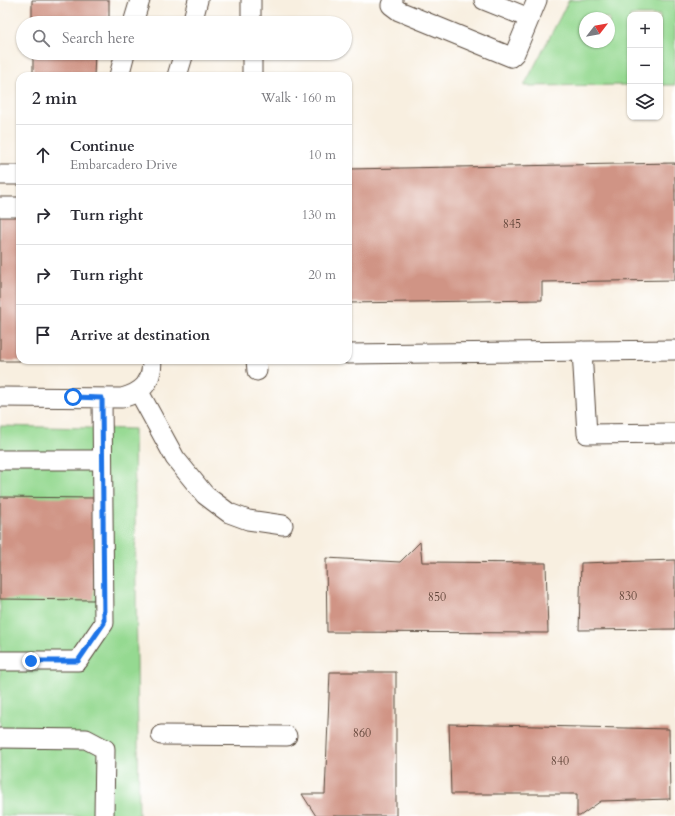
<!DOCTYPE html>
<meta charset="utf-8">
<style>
:root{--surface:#fff;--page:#f2f2f3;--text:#2b2b33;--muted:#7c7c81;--line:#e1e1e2}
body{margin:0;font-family:Cardo,serif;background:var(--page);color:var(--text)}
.controls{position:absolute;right:12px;top:12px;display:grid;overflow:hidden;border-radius:8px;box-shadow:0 1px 3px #0004}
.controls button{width:36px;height:36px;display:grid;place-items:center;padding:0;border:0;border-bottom:1px solid var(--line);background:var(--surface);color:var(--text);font:20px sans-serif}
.compass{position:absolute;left:579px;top:12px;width:36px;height:36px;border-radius:50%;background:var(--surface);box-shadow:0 1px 3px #0004;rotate:59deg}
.stop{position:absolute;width:12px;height:12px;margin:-9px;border:3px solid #1a73e8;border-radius:50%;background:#fff}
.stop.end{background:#1a73e8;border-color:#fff;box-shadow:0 1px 4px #0008}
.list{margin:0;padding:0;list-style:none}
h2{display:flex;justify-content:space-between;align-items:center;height:52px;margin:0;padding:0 16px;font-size:17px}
h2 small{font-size:13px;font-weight:400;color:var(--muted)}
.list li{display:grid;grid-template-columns:26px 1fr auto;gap:12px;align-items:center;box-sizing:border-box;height:60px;padding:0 16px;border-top:1px solid var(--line)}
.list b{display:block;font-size:15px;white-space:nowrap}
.list p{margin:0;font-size:13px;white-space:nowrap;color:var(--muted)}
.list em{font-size:13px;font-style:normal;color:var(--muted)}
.icon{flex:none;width:22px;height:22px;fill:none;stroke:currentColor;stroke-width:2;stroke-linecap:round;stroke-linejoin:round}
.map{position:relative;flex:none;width:675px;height:816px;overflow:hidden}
.search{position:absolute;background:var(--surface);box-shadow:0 1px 3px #0004;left:16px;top:16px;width:336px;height:44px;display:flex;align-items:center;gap:10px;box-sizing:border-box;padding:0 14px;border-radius:22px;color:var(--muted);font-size:15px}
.panel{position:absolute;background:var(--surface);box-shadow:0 1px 3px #0004;left:16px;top:72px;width:336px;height:292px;border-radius:12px}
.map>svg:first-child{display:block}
.green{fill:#95d991;stroke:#688258;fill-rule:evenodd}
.building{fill:#d09485}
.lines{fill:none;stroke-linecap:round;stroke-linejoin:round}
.minor-casing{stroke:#57483b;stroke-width:21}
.minor{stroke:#fff;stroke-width:19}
.route{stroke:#1a73e8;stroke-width:5}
.labels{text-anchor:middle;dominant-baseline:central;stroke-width:3;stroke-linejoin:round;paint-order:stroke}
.number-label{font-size:12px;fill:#604438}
</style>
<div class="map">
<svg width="675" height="816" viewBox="0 0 675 816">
<rect width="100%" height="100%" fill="#fff"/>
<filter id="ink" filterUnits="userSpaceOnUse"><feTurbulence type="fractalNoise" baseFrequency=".025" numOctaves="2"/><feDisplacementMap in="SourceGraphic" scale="8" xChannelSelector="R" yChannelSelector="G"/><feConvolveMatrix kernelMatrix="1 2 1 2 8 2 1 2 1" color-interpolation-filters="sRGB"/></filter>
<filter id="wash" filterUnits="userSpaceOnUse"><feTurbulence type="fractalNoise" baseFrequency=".012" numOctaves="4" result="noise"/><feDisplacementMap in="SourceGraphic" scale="16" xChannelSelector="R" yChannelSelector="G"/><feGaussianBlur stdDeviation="0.9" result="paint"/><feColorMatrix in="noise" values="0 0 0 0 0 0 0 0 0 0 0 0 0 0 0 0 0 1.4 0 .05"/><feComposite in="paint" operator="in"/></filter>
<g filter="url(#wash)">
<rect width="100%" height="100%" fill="#f8efe0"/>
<path class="green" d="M569,0H675V85H660V15H630V85L524,86ZM585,18H609V42H585Z
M0,426L134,429L139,816H0Z"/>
<g id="blocks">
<path class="building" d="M32,0H109V19H96V23H32Z
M33,53H95L94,76H33Z
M675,163V280L542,282V300L348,303V169Z
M0,214L20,215V361H0Z
M0,497L95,498L94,600L0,599Z
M420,542L422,562L546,563L548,633L327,632L326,558L400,562Z
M675,560V629L579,630L581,563Z
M330,672H396V816H316L302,794H325Z
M449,724L669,729L670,799L601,801L580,816H577V794H451Z"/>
</g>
</g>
<g filter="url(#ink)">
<use href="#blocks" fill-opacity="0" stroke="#57483b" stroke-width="1"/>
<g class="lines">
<defs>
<path id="minor" d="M251,0V23
M393,0L391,5L399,11L511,57L515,53L537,0
M484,0L529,18
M133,23L140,0
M192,23L198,0
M252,53V76
M119,76L125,53
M177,76L184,53
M0,175H20
M0,207H20
M582,351L587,434L675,433
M348,354L675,350
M256,360L257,371
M139,392L175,458L205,495L229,513L248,520L283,525
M0,397L122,398C143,392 152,383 152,360
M0,460H102
M0,661H78L104,623L102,398
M161,735L287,736
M0,738L86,739L105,749L104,816"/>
</defs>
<use href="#minor" class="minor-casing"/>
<use href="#minor" class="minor"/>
</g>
</g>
<g class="lines" filter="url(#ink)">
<path class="route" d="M31,661H78L104,623L102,398L73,397"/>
</g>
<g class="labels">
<g class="number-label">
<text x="512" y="224">845</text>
<text x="628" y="596">830</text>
<text x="437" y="597">850</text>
<text x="362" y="733">860</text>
<text x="560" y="761">840</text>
</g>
</g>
</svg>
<div class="controls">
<button>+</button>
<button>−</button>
<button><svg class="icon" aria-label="layers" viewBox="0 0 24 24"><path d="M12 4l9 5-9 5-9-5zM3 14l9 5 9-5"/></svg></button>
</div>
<svg class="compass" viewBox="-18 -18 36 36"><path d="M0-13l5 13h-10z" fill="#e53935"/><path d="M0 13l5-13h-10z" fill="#7c7c81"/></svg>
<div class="stop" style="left:73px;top:397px"></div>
<div class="stop end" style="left:31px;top:661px"></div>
<div class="search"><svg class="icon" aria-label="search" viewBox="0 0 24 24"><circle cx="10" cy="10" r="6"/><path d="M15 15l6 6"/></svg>Search here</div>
<section class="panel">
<h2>2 min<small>Walk · 160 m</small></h2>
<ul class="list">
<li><svg class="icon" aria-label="ahead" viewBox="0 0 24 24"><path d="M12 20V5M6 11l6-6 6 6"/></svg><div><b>Continue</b><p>Embarcadero Drive</p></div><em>10 m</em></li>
<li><svg class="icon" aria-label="right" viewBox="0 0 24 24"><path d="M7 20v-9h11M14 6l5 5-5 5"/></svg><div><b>Turn right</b></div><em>130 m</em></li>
<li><svg class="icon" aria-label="right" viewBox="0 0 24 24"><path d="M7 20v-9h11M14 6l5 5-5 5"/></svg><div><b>Turn right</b></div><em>20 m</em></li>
<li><svg class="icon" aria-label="arrive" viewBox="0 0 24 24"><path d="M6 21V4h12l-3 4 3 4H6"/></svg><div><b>Arrive at destination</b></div></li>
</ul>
</section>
</div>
